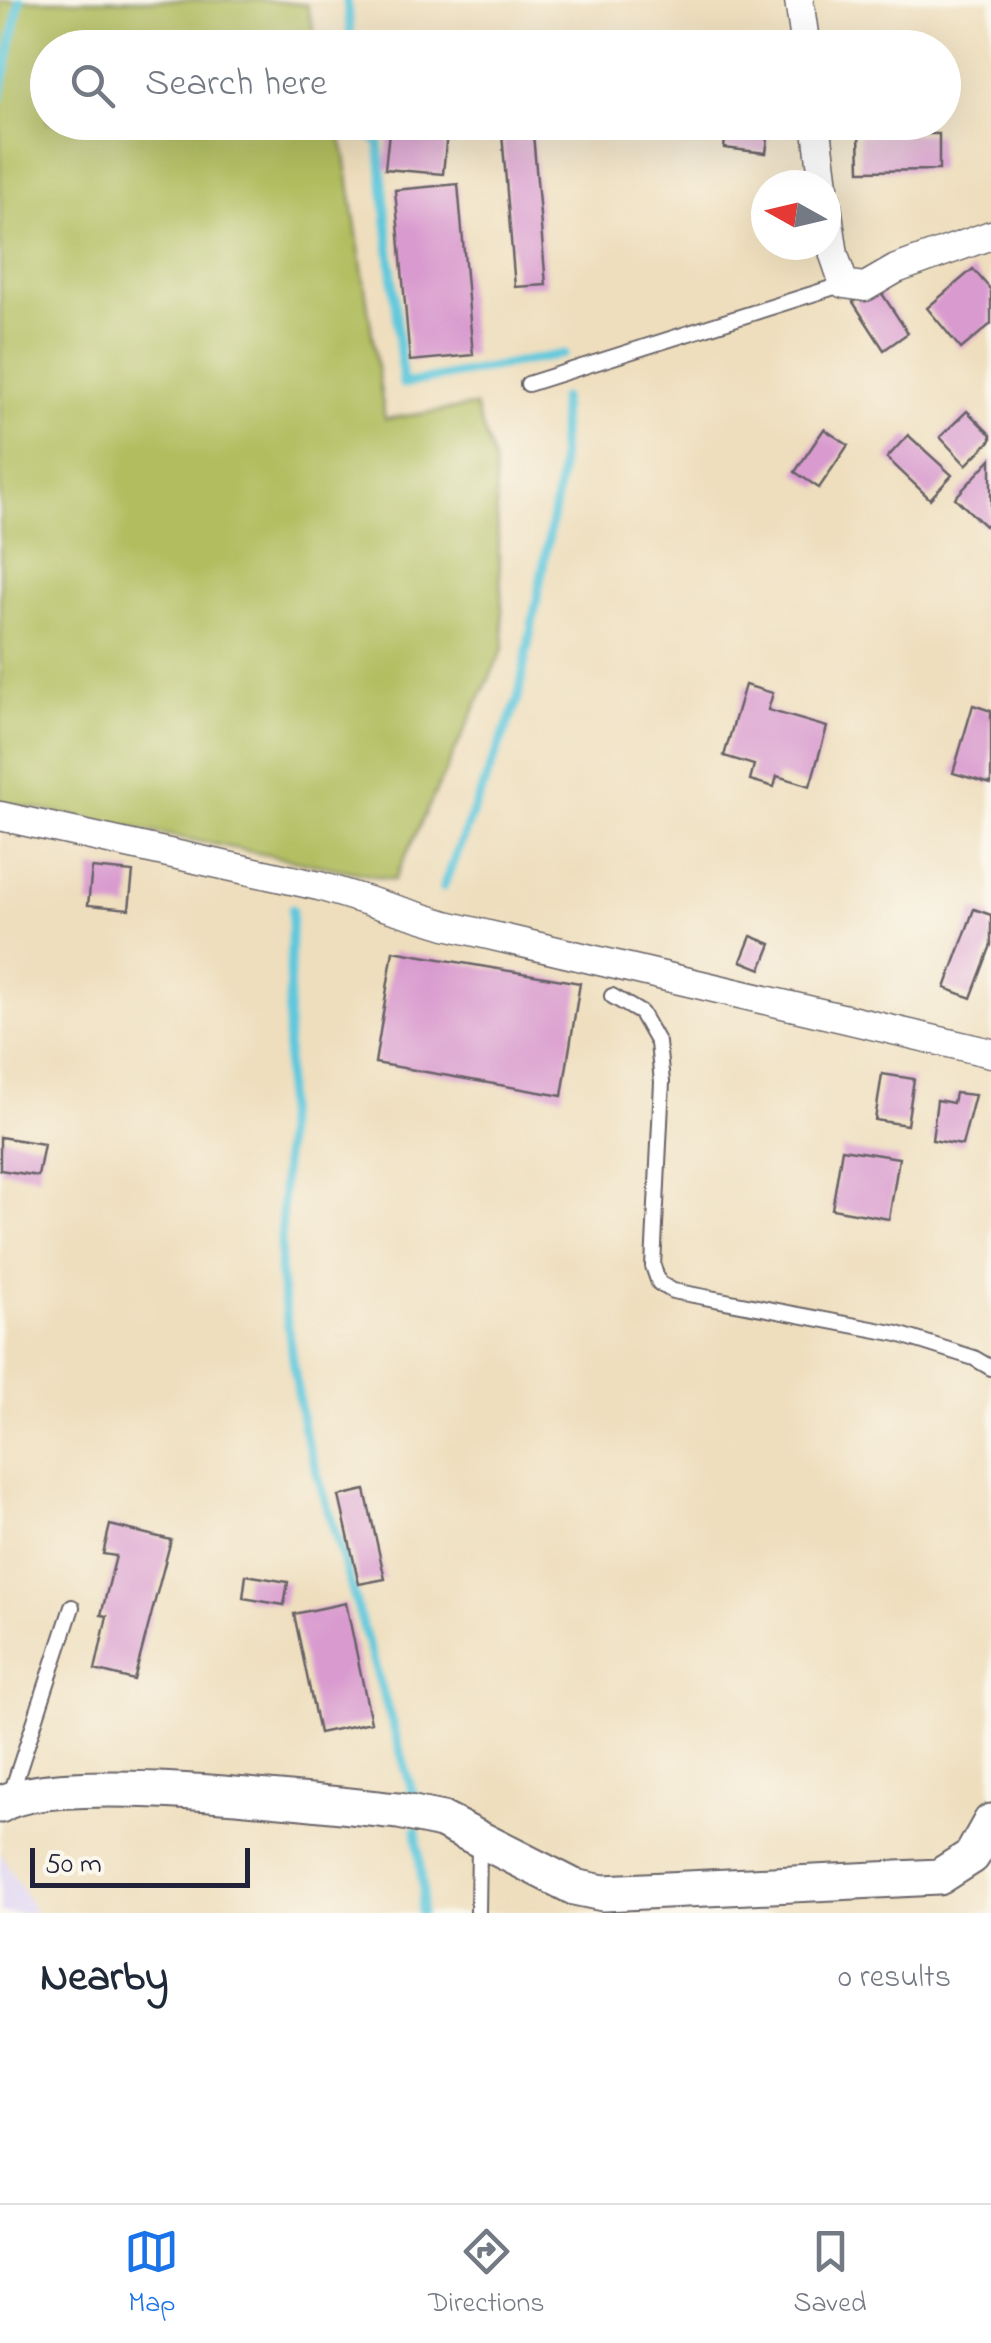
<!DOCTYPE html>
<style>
:root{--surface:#fff;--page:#f2f2f3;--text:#1f2937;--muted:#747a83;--line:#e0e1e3;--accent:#1a73e8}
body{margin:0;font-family:"Indie Flower",sans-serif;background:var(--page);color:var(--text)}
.compass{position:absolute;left:751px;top:170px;width:90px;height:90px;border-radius:50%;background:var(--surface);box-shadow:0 10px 40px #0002;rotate:278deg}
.scale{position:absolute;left:30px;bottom:25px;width:220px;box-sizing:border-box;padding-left:10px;border:5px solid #22223b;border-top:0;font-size:28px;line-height:35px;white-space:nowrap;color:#22223b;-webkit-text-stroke:8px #fbf7ec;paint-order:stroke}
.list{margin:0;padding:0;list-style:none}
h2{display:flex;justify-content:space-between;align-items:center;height:130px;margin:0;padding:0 40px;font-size:42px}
h2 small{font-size:32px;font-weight:400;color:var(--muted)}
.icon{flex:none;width:55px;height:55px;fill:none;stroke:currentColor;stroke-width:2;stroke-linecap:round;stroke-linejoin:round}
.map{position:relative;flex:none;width:991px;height:1913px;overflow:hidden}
.search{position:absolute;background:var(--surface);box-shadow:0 10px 40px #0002;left:30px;right:30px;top:30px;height:110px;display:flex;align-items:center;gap:25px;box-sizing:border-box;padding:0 35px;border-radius:55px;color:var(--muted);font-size:38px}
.sheet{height:290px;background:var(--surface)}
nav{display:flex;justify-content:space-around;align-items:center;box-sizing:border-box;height:140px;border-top:2px solid var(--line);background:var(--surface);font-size:28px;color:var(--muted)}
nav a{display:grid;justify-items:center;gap:5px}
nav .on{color:var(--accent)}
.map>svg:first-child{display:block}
.built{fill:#ded5f5}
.green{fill:#b1bd5f;stroke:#6a704d;stroke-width:2.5}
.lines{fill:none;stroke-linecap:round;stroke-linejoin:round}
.stream{stroke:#60c8dc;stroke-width:9}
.building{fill:#d99bcf}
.service-casing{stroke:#696468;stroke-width:18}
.minor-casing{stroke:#696468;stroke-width:31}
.tertiary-casing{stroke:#696468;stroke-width:39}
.service{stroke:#fff;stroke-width:14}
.minor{stroke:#fff;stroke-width:28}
.tertiary{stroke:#fff;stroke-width:35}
</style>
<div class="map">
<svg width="991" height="1913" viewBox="0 0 991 1913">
<rect width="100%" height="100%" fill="#fbf7ec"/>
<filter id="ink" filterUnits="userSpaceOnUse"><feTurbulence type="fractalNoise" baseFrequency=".01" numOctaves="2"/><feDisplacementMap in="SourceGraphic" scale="20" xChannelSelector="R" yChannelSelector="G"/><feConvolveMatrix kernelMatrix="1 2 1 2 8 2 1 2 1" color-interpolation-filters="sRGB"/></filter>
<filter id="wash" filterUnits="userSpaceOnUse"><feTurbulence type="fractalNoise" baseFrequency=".0048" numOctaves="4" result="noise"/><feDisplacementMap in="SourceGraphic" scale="40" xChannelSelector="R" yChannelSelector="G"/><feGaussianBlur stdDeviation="2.25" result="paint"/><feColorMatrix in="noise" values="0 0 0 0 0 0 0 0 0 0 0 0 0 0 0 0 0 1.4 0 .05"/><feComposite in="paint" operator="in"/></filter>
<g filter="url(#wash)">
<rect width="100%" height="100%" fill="#eedebd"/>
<path class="built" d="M0,1851L35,1913H0Z"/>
<path class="green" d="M0,0H264L307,5L318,47L48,48V122L337,123L345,155L385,419L475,406L494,461L504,647L394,880L0,802Z"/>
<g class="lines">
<path class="stream" d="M347,0L352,48
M0,98L20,0
M358,122L359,130L379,142L403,384L564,354
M443,887L518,699L560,477L562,398
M292,909L280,1273L303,1426L415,1800
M416,1830L423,1890L421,1913"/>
</g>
<g id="blocks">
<path class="building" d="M390,122H448L443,174L385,169Z
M501,122H532L546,285L515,287Z
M727,122H770L766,153L724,148Z
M859,134H939V170L860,171Z
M458,184L473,355L410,361L395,190Z
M973,269L991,290V324L961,349L927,308Z
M877,286L908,333L884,350L853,302Z
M967,411L991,435V440L966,465L940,437Z
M824,429L848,445L819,488L795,472Z
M908,435L952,475L930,499L887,458Z
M991,459V520L985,526L955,498Z
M745,685L773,693L768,710L827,727L810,786L777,776L774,787L750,780L754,765L724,756Z
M973,705L991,711V784L953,773Z
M92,868L133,872L129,909L88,905Z
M974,909L991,915V945L971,998L945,988Z
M751,936L771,944L761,969L741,961Z
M393,951L580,983L562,1096L375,1063Z
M882,1074L914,1079L907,1125L875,1120Z
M955,1093L975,1095L962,1145L932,1140L937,1100L953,1103Z
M0,1137L44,1144L38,1176L0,1170Z
M842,1149L899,1158L889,1219L832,1209Z
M365,1490L385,1579L359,1584L339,1496Z
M110,1525L171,1540L134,1680L95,1670L107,1616L101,1615L116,1556L103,1554Z
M246,1575L288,1582L284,1605L243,1598Z
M346,1603L371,1722L319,1733L294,1614Z"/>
</g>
</g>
<g filter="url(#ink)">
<use href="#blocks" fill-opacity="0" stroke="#696468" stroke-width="2.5"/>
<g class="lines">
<defs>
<path id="service" d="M528,384L844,284
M612,996L641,1013L658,1043L662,1082L653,1266L659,1283L673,1291L898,1334L974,1358L991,1368
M10,1797L72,1607
M478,1913L479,1844"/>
<path id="minor" d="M799,0L806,48
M816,122L824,185
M826,199L834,255L844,284L865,287L896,269L991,235
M0,816L319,886L446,925L991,1053"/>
<path id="tertiary" d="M0,1805C55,1769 323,1804 399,1811L442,1820L574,1887L603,1893L939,1877L972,1856L991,1822"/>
</defs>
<use href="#service" class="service-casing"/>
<use href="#minor" class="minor-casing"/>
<use href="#tertiary" class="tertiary-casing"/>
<use href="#service" class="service"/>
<use href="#minor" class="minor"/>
<use href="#tertiary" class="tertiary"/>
</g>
</g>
</svg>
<svg class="compass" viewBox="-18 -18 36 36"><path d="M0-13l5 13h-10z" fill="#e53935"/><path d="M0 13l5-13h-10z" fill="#747a83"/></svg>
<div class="scale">50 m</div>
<div class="search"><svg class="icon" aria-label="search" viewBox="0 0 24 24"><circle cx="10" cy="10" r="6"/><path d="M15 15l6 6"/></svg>Search here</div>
</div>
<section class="sheet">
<h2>Nearby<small>0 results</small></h2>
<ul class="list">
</ul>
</section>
<nav>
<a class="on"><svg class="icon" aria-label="map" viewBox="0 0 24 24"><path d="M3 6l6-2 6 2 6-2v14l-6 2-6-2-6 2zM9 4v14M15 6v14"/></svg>Map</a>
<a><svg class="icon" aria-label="directions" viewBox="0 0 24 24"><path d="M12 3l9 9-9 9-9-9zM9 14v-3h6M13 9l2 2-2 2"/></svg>Directions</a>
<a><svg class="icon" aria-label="saved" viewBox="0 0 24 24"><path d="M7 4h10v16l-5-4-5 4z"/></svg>Saved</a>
</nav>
